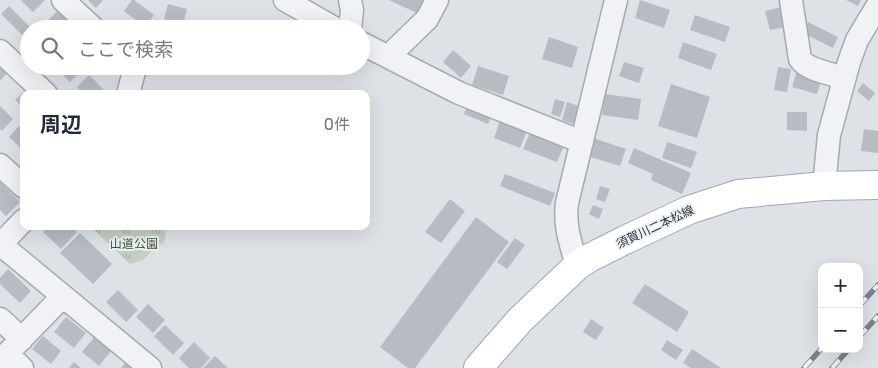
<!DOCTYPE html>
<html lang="ja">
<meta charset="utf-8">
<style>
:root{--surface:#fff;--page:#f6f6f7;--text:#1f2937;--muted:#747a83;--line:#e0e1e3}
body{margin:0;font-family:Rubik,"Noto Sans JP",sans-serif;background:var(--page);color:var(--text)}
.controls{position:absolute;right:15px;bottom:15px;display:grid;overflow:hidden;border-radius:10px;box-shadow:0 5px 20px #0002}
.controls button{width:45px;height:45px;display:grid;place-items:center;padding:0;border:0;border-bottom:1px solid var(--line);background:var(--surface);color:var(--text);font:25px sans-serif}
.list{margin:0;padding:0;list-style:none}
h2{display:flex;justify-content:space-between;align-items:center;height:65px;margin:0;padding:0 20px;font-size:21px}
h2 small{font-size:16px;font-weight:400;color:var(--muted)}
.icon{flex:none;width:28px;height:28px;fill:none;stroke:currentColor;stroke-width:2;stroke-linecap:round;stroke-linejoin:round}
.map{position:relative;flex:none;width:878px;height:368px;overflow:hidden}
.search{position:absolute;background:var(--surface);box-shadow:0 5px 20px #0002;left:20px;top:20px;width:350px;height:55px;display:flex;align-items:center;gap:12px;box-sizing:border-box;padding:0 18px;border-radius:28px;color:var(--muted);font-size:19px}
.panel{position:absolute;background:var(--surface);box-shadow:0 5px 20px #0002;left:20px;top:90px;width:350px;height:140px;border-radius:10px}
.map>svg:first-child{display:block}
.park{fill:url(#park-tufts)}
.building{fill:#b6bcc2}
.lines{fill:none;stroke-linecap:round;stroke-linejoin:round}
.minor-casing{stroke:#a4aab0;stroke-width:25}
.major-casing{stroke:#9ea8b1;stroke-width:30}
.minor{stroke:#f0f2f5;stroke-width:22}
.major{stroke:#fff;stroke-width:28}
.rail-casing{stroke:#79838e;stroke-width:5.5}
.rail{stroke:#edf1f4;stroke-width:4;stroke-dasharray:11;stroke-linecap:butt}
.labels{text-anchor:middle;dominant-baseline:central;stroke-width:4;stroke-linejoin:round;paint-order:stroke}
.street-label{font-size:12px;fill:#29323c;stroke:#edf1f4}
.park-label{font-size:12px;fill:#405637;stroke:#edf1f4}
</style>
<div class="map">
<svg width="878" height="368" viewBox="0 0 878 368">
<defs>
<pattern id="park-tufts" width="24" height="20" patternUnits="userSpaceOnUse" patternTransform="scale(1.25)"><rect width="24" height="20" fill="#c5cfc0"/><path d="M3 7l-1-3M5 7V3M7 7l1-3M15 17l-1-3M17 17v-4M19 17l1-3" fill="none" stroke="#a9b2a6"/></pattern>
</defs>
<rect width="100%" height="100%" fill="#dee2e6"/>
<path class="park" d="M90,226H167L164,242L152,251L143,260L130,264Z"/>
<path class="building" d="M21,0H45L33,12Z
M88,0H103L96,8Z
M132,0H134L154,15L145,27L124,11Z
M389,0H429L421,15Z
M640,0L670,10L664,28L635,18Z
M846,0H861L858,6Z
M168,4L187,9L183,25L164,19Z
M9,6L30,27L22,35L1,14Z
M781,7L786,27L770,30L765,11Z
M58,10L75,26L72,29H55L48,21Z
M695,15L730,27L725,42L690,30Z
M808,22L838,37L833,48L803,33Z
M549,37L578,47L572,68L542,59Z
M683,42L717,54L711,70L678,58Z
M453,50L471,66L461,78L443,62Z
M0,60L10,70L0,81Z
M624,62L644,68L639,83L619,76Z
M54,66H77L81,71L70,82Z
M478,66L509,76L503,95L472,85Z
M778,67L791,69L787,92L774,90Z
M797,70L822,77L817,94L792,87Z
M89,75L108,94H84L77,87Z
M863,83L875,93L869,101L857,91Z
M671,84L710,97L697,138L658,126Z
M27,88L33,94H24V108L15,100Z
M605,94L641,99L638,120L602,115Z
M555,99L565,102L560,117L551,114Z
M567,102L579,106L573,124L562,120Z
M468,103L493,112L488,124L464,114Z
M0,106L13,119L2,131L0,129Z
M787,112H807V131L787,130Z
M501,118L528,128L520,148L494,138Z
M19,126L24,130V151L9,137Z
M864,129L878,131V153L861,151Z
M531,130L565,143L557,162L523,149Z
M593,138L626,149L620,166L587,156Z
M667,142L697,152L691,168L662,158Z
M634,148L691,173L682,194L651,180L653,174L628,163Z
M505,174L555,193L550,206L500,186Z
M0,182L20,202L6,216L0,210Z
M600,186L610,189L605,202L596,199Z
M450,199L465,211L441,243L425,232Z
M593,205L603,209L599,219L589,214Z
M476,217L509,242L415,368H408L380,347Z
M48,226H71L77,232L61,249L43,232Z
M80,233L112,264L93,284L60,253Z
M515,238L525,245L507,269L497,262Z
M8,269L31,291L20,303L0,284V278Z
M645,284L689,312L677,332L632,303Z
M118,290L138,310L126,322L106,302Z
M148,304L165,320L153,333L136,317Z
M66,317L86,333L74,348L54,332Z
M591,319L604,328L596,340L583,332Z
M165,325L184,343L173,355L154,336Z
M43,336L61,351L51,364L32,349Z
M95,336L112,350L99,366L82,352Z
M667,340L683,350L676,360L661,350Z
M194,342L210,358L201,368H189L179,358Z
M692,349L721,368H691L683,363Z
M215,356L228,368H203Z
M74,362L81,368H69Z
M126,362L133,368H121Z"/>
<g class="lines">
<defs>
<path id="minor" d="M63,0L94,29
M285,0L336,29
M350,0L352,10L350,29
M791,0L800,59C807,70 832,74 844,78
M361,43L459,93L582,142
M0,51L46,94
M391,58L396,49L427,19L437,0
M128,94L135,68L134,66
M0,165L24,187
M824,186L829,135L849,62L857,40L878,5
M0,244L150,368
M0,245L24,220
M577,266C571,244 564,226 567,203L616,0
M0,319L22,339
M7,354L22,368
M0,361L63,296"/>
<path id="major" d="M478,368L520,320L577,266L591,257L625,240L689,210L738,194L824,186L878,185"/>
</defs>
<use href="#minor" class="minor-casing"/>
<use href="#major" class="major-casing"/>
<use href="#minor" class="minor"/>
<use href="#major" class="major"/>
<defs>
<path id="rail" d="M859,306L878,285
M859,337L878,316
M804,368L822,348
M832,368L849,349"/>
</defs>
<use href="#rail" class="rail-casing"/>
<use href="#rail" class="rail"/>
</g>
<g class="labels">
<g class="street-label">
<text transform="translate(655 227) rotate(-25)">須賀川二本松線</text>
</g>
<g class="park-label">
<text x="134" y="244">山道公園</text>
</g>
</g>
</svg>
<div class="controls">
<button>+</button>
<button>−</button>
</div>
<div class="search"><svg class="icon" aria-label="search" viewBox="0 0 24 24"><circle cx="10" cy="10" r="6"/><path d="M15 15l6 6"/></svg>ここで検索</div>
<section class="panel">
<h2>周辺<small>0件</small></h2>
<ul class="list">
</ul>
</section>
</div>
